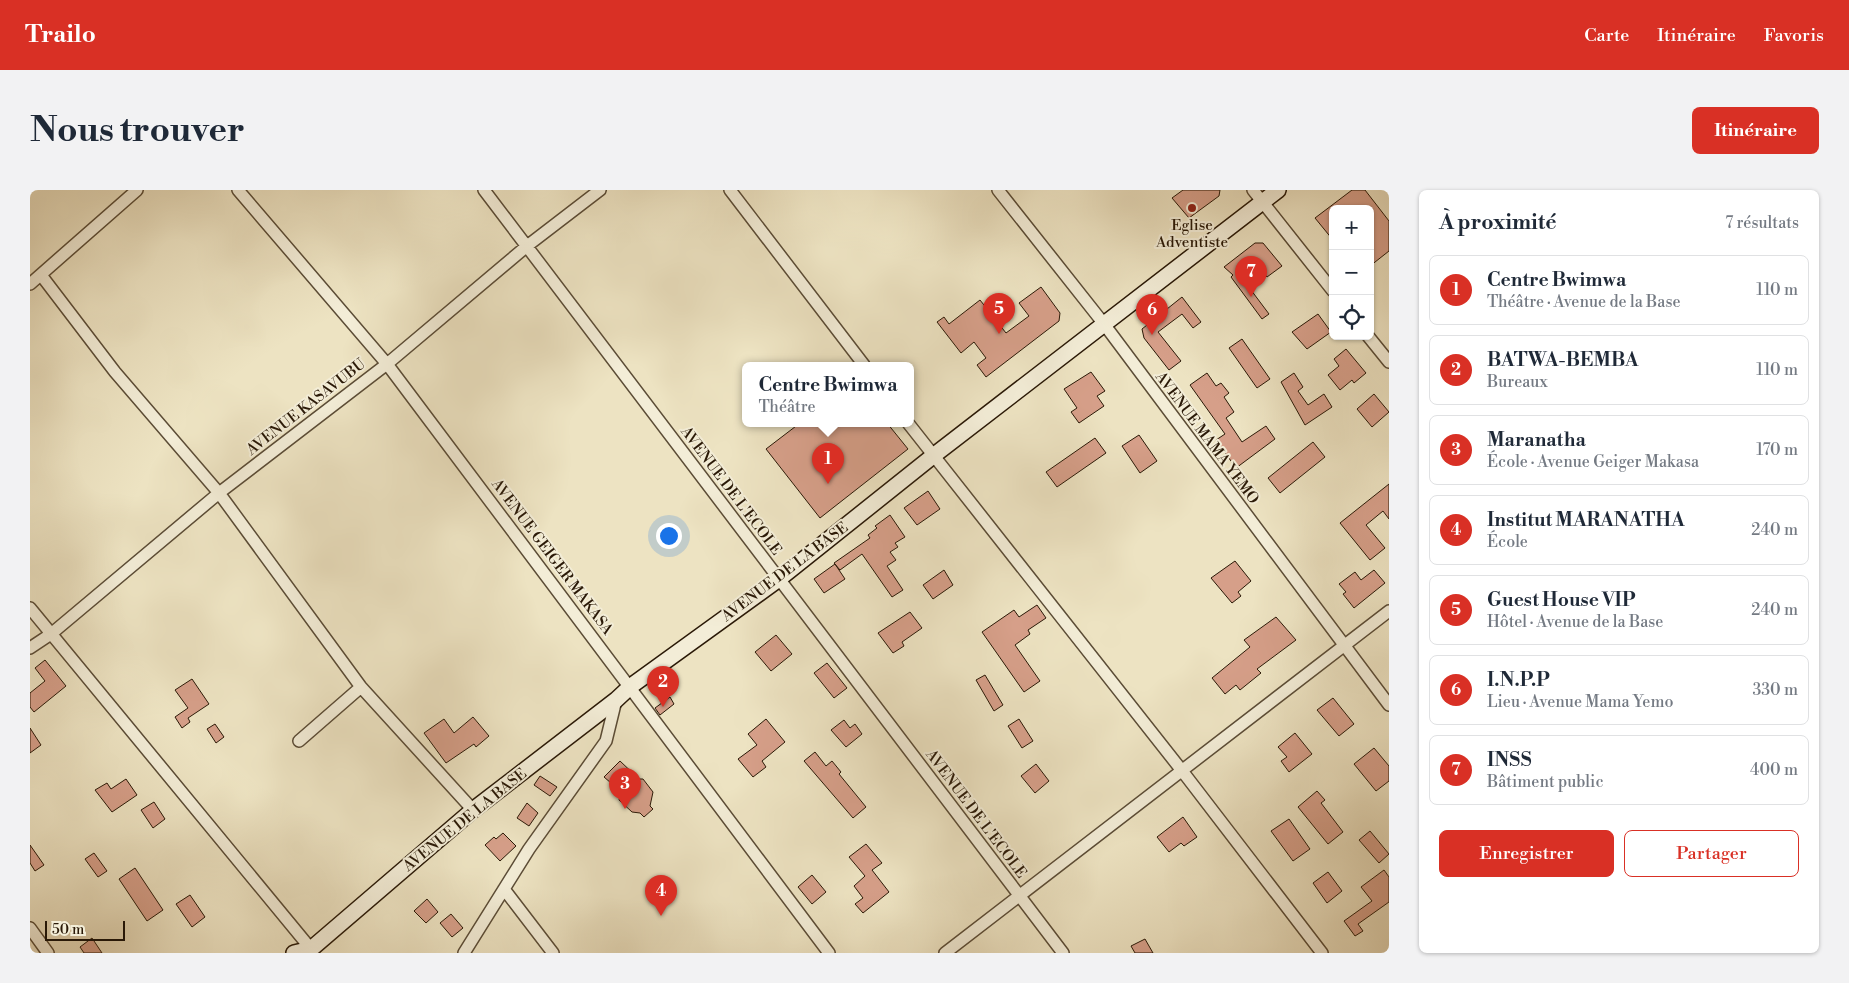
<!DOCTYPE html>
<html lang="fr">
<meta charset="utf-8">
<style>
:root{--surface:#fff;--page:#f2f2f3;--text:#1f2937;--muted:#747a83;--line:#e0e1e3;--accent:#d93025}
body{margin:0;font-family:"Libre Bodoni",serif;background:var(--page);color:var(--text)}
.controls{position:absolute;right:15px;top:15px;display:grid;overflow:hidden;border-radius:8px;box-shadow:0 1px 4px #0004}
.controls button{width:45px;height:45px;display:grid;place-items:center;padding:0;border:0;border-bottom:1px solid var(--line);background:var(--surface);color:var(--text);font:25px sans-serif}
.scale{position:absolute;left:15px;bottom:12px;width:80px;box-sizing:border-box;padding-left:5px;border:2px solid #2a1907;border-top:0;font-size:14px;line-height:18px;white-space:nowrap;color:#2a1907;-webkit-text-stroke:4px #f3edd7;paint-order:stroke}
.you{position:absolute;left:638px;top:345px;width:18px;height:18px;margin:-12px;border:4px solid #fff;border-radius:50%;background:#1a73e8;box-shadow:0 0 0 8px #1a73e833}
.badge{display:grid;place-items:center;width:32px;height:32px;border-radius:50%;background:var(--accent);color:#fff;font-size:16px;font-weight:700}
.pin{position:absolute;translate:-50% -41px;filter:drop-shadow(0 1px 2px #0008)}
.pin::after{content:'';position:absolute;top:26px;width:18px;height:15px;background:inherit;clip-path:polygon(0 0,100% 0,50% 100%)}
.popup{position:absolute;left:712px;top:172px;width:172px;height:65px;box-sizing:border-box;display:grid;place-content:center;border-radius:8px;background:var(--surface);filter:drop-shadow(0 1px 4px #0005);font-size:16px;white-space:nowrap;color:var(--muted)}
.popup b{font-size:19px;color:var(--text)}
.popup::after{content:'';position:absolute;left:50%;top:100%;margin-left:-10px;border:10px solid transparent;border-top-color:var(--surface)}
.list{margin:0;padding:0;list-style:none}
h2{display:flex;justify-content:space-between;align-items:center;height:65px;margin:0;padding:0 20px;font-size:21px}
h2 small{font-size:16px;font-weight:400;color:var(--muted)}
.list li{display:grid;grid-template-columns:32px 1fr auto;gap:15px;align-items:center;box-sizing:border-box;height:70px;margin:0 10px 10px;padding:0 10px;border:1px solid var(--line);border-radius:8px}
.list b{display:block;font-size:19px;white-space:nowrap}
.list p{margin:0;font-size:16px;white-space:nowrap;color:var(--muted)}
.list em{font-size:16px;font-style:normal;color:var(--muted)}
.actions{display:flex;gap:10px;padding:15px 20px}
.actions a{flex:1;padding:11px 0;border:1px solid var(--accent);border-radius:8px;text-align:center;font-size:18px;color:var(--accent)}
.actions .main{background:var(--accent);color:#fff}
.icon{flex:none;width:28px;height:28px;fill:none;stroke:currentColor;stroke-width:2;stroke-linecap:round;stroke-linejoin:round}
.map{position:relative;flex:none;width:1359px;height:763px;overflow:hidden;border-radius:8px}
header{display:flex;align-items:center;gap:30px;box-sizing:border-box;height:70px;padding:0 25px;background:var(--accent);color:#fff}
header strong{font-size:24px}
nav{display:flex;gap:28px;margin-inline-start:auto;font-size:18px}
.intro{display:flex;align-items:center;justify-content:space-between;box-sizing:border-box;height:120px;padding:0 30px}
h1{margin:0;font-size:35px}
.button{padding:12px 22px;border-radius:8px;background:var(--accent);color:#fff;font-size:18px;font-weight:700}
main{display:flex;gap:30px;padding:0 30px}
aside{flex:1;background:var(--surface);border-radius:8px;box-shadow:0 1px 4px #0004}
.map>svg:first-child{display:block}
.building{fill:#d69f89;stroke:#2a1907}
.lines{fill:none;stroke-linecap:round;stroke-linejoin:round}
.street-casing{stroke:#5b4c36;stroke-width:14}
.secondary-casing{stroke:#2a1907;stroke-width:18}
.street{stroke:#f3edd7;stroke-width:11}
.secondary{stroke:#f3edd7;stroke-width:15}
.poi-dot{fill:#8f2418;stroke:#f3edd7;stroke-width:2}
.labels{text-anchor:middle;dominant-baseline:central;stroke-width:4;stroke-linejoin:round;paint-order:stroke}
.poi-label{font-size:15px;fill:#2a1907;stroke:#f3edd7}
.street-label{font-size:15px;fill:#2a1907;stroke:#f3edd7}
</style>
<header>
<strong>Trailo</strong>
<nav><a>Carte</a><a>Itinéraire</a><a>Favoris</a></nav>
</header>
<div class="intro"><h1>Nous trouver</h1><a class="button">Itinéraire</a></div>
<main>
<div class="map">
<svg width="1359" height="763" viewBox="0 0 1359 763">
<rect width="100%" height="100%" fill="#ede3c2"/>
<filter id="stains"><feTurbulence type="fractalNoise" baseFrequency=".004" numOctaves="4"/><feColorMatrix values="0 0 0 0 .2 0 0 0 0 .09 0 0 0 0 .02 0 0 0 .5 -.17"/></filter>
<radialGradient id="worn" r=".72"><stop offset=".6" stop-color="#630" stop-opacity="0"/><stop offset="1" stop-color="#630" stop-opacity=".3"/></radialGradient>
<path class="building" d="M1153,0H1190L1189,6L1159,28L1142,8Z
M1322,0H1335L1359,31V61L1340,76V19H1303V50L1285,28Z
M1225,53H1233L1252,76L1237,87L1222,69L1209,79L1224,97L1221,100L1239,124L1232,129L1201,87L1203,85L1194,77Z
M1011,97L1030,123L1029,131L956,187L947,175L956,168L944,152L931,163L907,132L914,127L919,134L950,110L976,143L999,126L989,113Z
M1152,107L1171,132L1163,138L1152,124L1128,142L1151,171L1139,180L1114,148L1112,139Z
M1288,124L1301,142L1277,159L1262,142Z
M1212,149L1240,189L1227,198L1199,158Z
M1316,159L1336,183L1324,193L1322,190L1310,200L1298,185L1309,176L1304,169Z
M1061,182L1075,201L1067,206L1074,216L1049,233L1041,222L1047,218L1034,199Z
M1177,183L1186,196L1191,193L1199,203L1194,207L1204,222L1196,228L1212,252L1236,236L1245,249L1206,278L1186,250L1195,244L1160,195Z
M1264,183L1273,197L1268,201L1278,215L1294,204L1302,217L1275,235L1251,192Z
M1344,204L1359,222L1342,237L1327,219Z
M770,233H857L878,259L790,328L736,259Z
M1109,245L1127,271L1110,283L1092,256Z
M1065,248L1076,263L1027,297L1016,282Z
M1283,252L1295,267L1250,303L1238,288Z
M1359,294V329L1353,321L1336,335L1355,358L1340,370L1310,333Z
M898,301L910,319L887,335L874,318Z
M860,325L875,347L865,353L868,357L860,362L866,370L857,376L873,400L862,407L832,364L810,380L804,373L840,348L838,345L847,338L845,336Z
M1205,371L1221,391L1208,402L1211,406L1202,413L1181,388Z
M805,374L815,389L794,403L784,389Z
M914,380L923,395L903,409L893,395Z
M1344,380L1355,393L1324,418L1313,404L1316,402L1309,394L1325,382L1331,390Z
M1007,415L1016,428L998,440L1000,444L985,455L1010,491L994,502L952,442L984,420L989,427Z
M880,422L892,438L872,452L874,456L863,463L848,443Z
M1246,427L1266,450L1227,479L1231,483L1210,500L1206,495L1195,504L1182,488L1220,457L1214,450Z
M746,445L762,464L741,481L725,462Z
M15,470L36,496L4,522L0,517V503L15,491L5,478Z
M797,473L817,498L804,508L784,483Z
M955,485L973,515L964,521L946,490Z
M162,489L179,514L158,528L160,532L152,538L145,527L158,518L145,500Z
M640,507L644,514L630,525L625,518Z
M1303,508L1324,534L1309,546L1287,520Z
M443,527L459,546L446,557L444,554L416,573L394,543L414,529L424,543Z
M736,529L755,552L732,571L736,577L723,587L708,569L727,555L718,544Z
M989,529L1003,551L992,558L978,536Z
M814,530L820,538L825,534L832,544L816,557L801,540Z
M185,534L194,547L186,553L177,539Z
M0,538L11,555L0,563Z
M1265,543L1282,564L1259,582L1251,571L1257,567L1248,557Z
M1344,558L1359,576V591L1346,601L1324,574Z
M785,562L796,576L802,571L811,582L809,584L836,617L823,628L774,571Z
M590,571L609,589H613L623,602L620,616L623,619L614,627L610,623L602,622L589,610L590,606L581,597V593L574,587Z
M1006,574L1019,591L1005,603L991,586Z
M510,586L527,597L520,606L504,595Z
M96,589L107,605L82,622L65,600L77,593L81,599Z
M1287,601L1295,610L1291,613L1313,642L1298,654L1268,617Z
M124,612L135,629L123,638L111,620Z
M497,613L508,623L499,636L487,628Z
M1153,627L1167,647L1154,656L1151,653L1139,662L1127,647Z
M1259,629L1280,659L1263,671L1241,641Z
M1340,641L1359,664L1349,673L1329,650Z
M473,643L486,656L470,671L455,655L464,647L466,649Z
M836,654L852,673L842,680L859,702L833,723L825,714L833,708L824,696L835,686L819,667Z
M0,655L14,675L5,681L0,673Z
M64,663L77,681L68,687L55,669Z
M105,678L133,720L117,731L89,689Z
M1354,680L1359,687V712L1328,734L1333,741L1325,746L1314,731L1342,711L1331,697Z
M1298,682L1312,701L1297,713L1283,693Z
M782,685L796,702L782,714L768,697Z
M160,705L175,727L162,737L146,714Z
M397,709L408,722L396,733L384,721Z
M421,724L433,738L422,747L410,733Z
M62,748L72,763H54L50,757Z
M1115,749L1123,763H1105L1101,756Z"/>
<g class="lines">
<defs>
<path id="street" d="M208,0L357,174L799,763
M454,0L1033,763
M700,0L834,175
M968,0L1074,134L1359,515
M1223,0L1303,101
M11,85L85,182L189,303L331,497L443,620
M0,94L107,0
M1338,146L1359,172
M878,233L1153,582L1292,763
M0,418L281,759
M0,458L21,444L189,303L357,174L497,56L570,0
M269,551L331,497
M474,699L523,763
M0,738L18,763
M434,763L499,659L576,551L586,510
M915,763L1359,421"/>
<path id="secondary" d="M264,763L281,759L443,620L586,510L601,496L749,389L903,266L1248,0"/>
</defs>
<use href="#street" class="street-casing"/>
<use href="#secondary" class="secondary-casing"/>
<use href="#street" class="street"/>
<use href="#secondary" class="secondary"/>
</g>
<circle class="poi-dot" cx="1162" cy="18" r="5"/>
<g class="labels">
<g class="poi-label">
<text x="1162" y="35">Eglise<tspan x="1162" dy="17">Adventiste</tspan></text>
</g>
<g class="street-label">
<text transform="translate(276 217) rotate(-38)">AVENUE KASAVUBU</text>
<text transform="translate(1177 248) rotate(53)">AVENUE MAMA YEMO</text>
<text transform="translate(701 301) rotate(53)">AVENUE DE L'ECOLE</text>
<text transform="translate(522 367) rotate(53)">AVENUE GEIGER MAKASA</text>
<text transform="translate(755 382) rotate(-37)">AVENUE DE LA BASE</text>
<text transform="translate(946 624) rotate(53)">AVENUE DE L'ECOLE</text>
<text transform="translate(435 630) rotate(-39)">AVENUE DE LA BASE</text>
</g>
</g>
<rect width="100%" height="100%" filter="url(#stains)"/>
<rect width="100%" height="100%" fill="url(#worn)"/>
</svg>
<div class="controls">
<button>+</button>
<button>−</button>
<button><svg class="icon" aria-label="locate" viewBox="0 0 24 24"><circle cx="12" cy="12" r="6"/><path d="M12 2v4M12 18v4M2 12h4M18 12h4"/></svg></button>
</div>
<div class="scale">50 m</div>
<div class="you"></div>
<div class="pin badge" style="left:798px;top:294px">1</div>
<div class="popup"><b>Centre Bwimwa</b>Théâtre</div>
<div class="pin badge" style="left:633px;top:517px">2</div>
<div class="pin badge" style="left:595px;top:619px">3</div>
<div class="pin badge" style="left:631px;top:726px">4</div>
<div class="pin badge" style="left:969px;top:144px">5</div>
<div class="pin badge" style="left:1122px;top:145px">6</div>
<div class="pin badge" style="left:1221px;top:107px">7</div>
</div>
<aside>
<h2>À proximité<small>7 résultats</small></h2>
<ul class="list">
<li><span class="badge">1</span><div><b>Centre Bwimwa</b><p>Théâtre · Avenue de la Base</p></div><em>110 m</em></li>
<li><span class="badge">2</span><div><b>BATWA-BEMBA</b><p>Bureaux</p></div><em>110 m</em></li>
<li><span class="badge">3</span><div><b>Maranatha</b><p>École · Avenue Geiger Makasa</p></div><em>170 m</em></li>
<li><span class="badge">4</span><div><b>Institut MARANATHA</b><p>École</p></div><em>240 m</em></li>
<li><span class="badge">5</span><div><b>Guest House VIP</b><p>Hôtel · Avenue de la Base</p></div><em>240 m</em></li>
<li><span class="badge">6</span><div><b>I.N.P.P</b><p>Lieu · Avenue Mama Yemo</p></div><em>330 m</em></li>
<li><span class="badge">7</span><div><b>INSS</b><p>Bâtiment public</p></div><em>400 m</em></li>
</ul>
<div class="actions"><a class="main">Enregistrer</a><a>Partager</a></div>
</aside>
</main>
